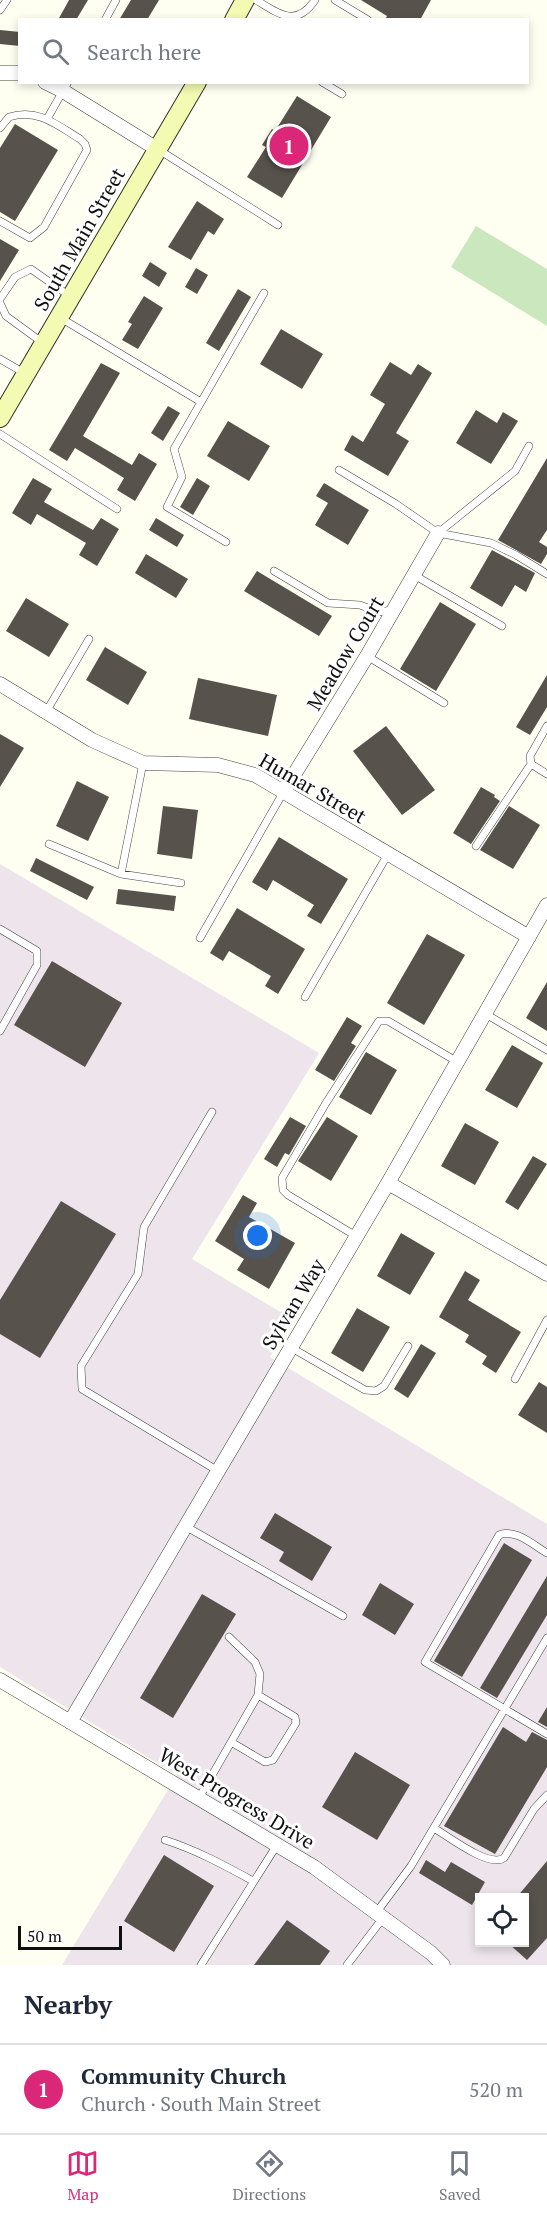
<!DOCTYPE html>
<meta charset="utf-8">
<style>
:root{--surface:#fff;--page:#f2f2f3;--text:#1f2937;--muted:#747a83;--line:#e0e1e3;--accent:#db2777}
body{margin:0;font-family:"PT Serif",serif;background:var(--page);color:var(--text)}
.controls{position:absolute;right:18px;bottom:18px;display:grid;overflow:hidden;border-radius:0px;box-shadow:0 3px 9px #0003}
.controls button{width:54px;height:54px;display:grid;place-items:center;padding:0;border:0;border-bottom:2px solid var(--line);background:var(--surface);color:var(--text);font:30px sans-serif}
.scale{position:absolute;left:18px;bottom:15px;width:104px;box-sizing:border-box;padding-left:6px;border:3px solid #0f0f0f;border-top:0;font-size:16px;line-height:21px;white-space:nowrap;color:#0f0f0f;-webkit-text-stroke:4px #fff;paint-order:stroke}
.you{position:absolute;left:258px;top:1236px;width:21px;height:21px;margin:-15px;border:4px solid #fff;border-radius:50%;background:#1a73e8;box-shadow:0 0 0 9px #1a73e833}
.badge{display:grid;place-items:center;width:39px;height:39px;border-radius:50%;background:var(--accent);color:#fff;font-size:20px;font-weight:700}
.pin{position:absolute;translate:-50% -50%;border:3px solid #fff;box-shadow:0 2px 6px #0006}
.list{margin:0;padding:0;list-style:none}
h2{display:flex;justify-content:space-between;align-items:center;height:78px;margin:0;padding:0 24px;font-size:26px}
h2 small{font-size:20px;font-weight:400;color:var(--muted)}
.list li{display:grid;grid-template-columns:39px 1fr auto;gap:18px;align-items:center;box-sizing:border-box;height:90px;padding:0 24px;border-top:2px solid var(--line)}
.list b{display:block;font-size:22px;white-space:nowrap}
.list p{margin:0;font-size:20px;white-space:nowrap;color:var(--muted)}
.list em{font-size:20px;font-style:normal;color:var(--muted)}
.icon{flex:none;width:33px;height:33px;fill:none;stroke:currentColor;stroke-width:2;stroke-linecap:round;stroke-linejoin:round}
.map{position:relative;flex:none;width:547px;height:1965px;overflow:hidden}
.search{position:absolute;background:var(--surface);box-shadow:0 3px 9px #0003;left:18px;right:18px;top:18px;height:66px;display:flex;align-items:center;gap:15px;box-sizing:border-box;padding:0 21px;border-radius:0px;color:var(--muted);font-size:22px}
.sheet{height:168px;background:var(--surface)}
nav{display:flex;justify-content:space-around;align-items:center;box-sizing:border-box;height:84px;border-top:2px solid var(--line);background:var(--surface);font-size:16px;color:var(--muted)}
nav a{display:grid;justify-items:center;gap:3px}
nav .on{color:var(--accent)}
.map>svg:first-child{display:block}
.industrial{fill:#ede4ec;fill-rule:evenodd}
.green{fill:#cae7bd}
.building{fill:#57524c}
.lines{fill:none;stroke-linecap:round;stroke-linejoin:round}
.service-casing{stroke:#424242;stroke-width:8}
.minor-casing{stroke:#424242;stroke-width:15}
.secondary-casing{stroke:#313131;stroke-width:20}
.service{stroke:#fff;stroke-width:7}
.minor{stroke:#fff;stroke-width:14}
.secondary{stroke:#f3fab1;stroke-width:18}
.labels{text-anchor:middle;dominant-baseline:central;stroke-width:6;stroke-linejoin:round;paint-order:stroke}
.street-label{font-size:20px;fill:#0f0f0f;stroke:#fff}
</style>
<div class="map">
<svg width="547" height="1965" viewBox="0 0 547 1965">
<rect width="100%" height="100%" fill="#fefef1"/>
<path class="industrial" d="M0,864L319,1053L192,1259L292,1319L270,1357L547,1524V1965H62L177,1775L0,1667ZM480,1898H524V1942H480Z"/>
<path class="green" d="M476,226L547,269V326L451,267Z"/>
<path class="building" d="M69,0H88L76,20H58Z
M131,0H159L147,20H119Z
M361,0H431L420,20H385L387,16Z
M0,30L20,32V46L0,44Z
M297,96L331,117L282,198L247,177L266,147L262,145L272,129L275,131Z
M15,124L58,150L15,221L0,212V148Z
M197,201L224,219L214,235L208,231L191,260L168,247Z
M0,239L19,250L0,281Z
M150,262L167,273L159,287L142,276Z
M196,268L208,275L197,294L185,287Z
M238,289L251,297L219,351L206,343Z
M144,296L163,308L138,349L122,340L132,324L128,322Z
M281,329L323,354L302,389L260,364Z
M390,362L411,375L418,364L432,373L396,433L409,441L388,476L344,450L352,435L363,442L385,404L370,395Z
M101,363L120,373L83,436L132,465L139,453L157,464L135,501L117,490L124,478L98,462L75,448L67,461L49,450Z
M168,406L180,413L163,441L151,433Z
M476,410L497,423L503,412L518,421L491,464L456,443Z
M228,421L270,446L249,481L207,456Z
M547,458V530L539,542L547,547V554L541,564L498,540Z
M33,478L52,489L44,502L93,530L101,518L119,529L97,566L79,555L86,543L37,514L31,525L12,513Z
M197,478L210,486L193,515L180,507Z
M324,483L369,510L348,545L315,525L328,503L316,496Z
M156,518L184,535L177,547L149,530Z
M492,550L535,573L526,592L515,585L502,607L470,588Z
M146,554L188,579L176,598L135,573Z
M257,571L332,616L319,636L244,591Z
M26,598L69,624L49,657L6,631Z
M440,602L476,624L436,691L400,669Z
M105,647L147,672L128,705L86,680Z
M547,675V707L530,735L516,727Z
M198,678L277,695L268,736L189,719Z
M386,726L435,790L402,815L353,751Z
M0,734L24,748L0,787Z
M77,781L109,797L88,841L56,826Z
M481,787L495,795L494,797L500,801L471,844L453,833Z
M163,806L198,810L192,859L157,854Z
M509,806L540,825L513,869L480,850Z
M279,837L348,879L321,924L307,916L314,905L273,880L267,891L252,882Z
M36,858L94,887L87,900L30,871Z
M118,889L176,896L174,911L116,904Z
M237,908L305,949L278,994L265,986L271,976L229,951L223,961L210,953Z
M427,934L465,955L424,1025L387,1003Z
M52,961L122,1003L85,1067L14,1025Z
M547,982V1031L526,1018Z
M347,1017L362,1026L351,1043L356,1046L334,1081L315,1070Z
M512,1045L543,1063L517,1108L485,1090Z
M366,1052L397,1070L371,1115L339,1097Z
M290,1117L306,1126L289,1155L285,1153L277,1167L264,1159Z
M327,1117L358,1136L331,1181L298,1161Z
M465,1123L499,1142L475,1185L441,1166Z
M533,1156L547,1164L518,1210L505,1202Z
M243,1195L257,1203L249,1217L295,1243L269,1289L237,1270L244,1259L215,1241Z
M61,1201L116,1234L40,1358L0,1334V1300Z
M401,1233L435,1253L410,1295L377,1276Z
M465,1271L480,1280L468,1300L521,1332L496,1373L482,1364L487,1356L465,1342L469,1335L439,1317Z
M357,1308L390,1327L363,1372L331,1353Z
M421,1344L436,1353L408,1398L394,1389Z
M539,1382L547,1387V1433L518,1415Z
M275,1513L332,1547L312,1581L279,1561L284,1552L260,1538Z
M504,1543L532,1560L462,1677L434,1661Z
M547,1576V1615L497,1698L480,1688Z
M380,1583L414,1604L395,1635L362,1615Z
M202,1594L236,1614L173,1718L140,1698Z
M547,1707V1727L538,1722Z
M503,1727L526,1742L532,1732L547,1740V1767L495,1854L444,1826Z
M355,1752L410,1785L377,1840L322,1807Z
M164,1855L214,1886L174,1952L124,1921Z
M426,1860L445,1872L451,1862L485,1882L472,1905L419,1873Z
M547,1861V1938L527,1960L507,1942H525V1898H516Z
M287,1920L330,1951L320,1965H254Z"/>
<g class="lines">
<defs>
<path id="service" d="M256,0C279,14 296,28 315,0
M335,0L368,20
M0,10L7,0
M105,20L116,0
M322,82L342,94
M47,119L68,82
M0,128L9,117C38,108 57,125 80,139L85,144L87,150L44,227L30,238L0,221
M159,150L278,225
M0,299L15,277L31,269L71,297
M0,303L6,316L43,343
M59,317L201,402
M0,359L26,374
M0,434L117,509
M339,470L396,504L438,533L491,543L516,555L547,574
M438,533L515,471L529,446
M226,542L167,507L182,477L174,449L264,293
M274,571L328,603L360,605L378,612L393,610
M414,575L502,626
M367,656L444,703
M46,712L89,639
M547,726L530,756L531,764L547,774
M143,763L121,874L181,883
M49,844L121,874
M476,846L531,764
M0,929L37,951V965L0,1031
M200,938L284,791
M305,997L388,854
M484,1013L547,1050
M212,1112L144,1227L138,1274L81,1366L82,1389L218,1471
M356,1236L288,1195L283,1190L282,1178L326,1103L379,1021H388L456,1061
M290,1347L365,1390L376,1391L384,1386L408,1346
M515,1379L547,1320
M185,1526L343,1616
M547,1553C533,1545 515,1528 499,1535L425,1662L547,1734
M231,1742L265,1762L273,1760L296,1723L295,1717L258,1695
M199,1798L258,1695L260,1674L255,1662L229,1637
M434,1828C449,1837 489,1868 504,1858L534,1809L547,1795
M165,1840C196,1850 224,1865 253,1881
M376,1913L411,1866L547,1638
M201,1965L277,1845
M347,1965L383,1918"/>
<path id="minor" d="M0,73H20
M45,82L63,91L157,149
M0,684L92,740L143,763L218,765L255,775L529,937
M284,791L367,656L438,533
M388,1183L547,1274
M0,1680L314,1867L431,1953L443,1965
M70,1722L388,1183L547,905"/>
<path id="secondary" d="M234,20L245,0
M0,418L197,82"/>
</defs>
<use href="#service" class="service-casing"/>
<use href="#minor" class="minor-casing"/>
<use href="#secondary" class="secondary-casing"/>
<use href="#service" class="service"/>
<use href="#minor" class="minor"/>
<use href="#secondary" class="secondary"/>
</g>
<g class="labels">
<g class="street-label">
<text transform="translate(79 239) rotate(-60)">South Main Street</text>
<text transform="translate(345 653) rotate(-59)">Meadow Court</text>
<text transform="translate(313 788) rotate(30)">Humar Street</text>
<text transform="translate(293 1304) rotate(-59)">Sylvan Way</text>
<text transform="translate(237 1798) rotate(31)">West Progress Drive</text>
</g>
</g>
</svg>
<div class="controls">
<button><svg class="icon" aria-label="locate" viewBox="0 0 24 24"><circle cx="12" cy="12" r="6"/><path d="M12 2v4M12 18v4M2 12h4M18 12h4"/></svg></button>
</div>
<div class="scale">50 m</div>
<div class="you"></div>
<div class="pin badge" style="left:289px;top:146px">1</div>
<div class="search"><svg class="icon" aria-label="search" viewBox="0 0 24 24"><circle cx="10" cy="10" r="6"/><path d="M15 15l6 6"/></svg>Search here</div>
</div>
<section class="sheet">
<h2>Nearby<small></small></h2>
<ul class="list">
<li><span class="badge">1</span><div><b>Community Church</b><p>Church · South Main Street</p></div><em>520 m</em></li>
</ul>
</section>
<nav>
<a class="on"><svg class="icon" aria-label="map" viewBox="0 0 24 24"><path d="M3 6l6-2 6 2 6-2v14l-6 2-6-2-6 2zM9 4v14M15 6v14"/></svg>Map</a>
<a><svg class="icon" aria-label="directions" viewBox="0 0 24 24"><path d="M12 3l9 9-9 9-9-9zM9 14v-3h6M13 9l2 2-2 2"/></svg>Directions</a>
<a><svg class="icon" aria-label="saved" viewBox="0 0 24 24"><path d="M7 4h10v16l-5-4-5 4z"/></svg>Saved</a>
</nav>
